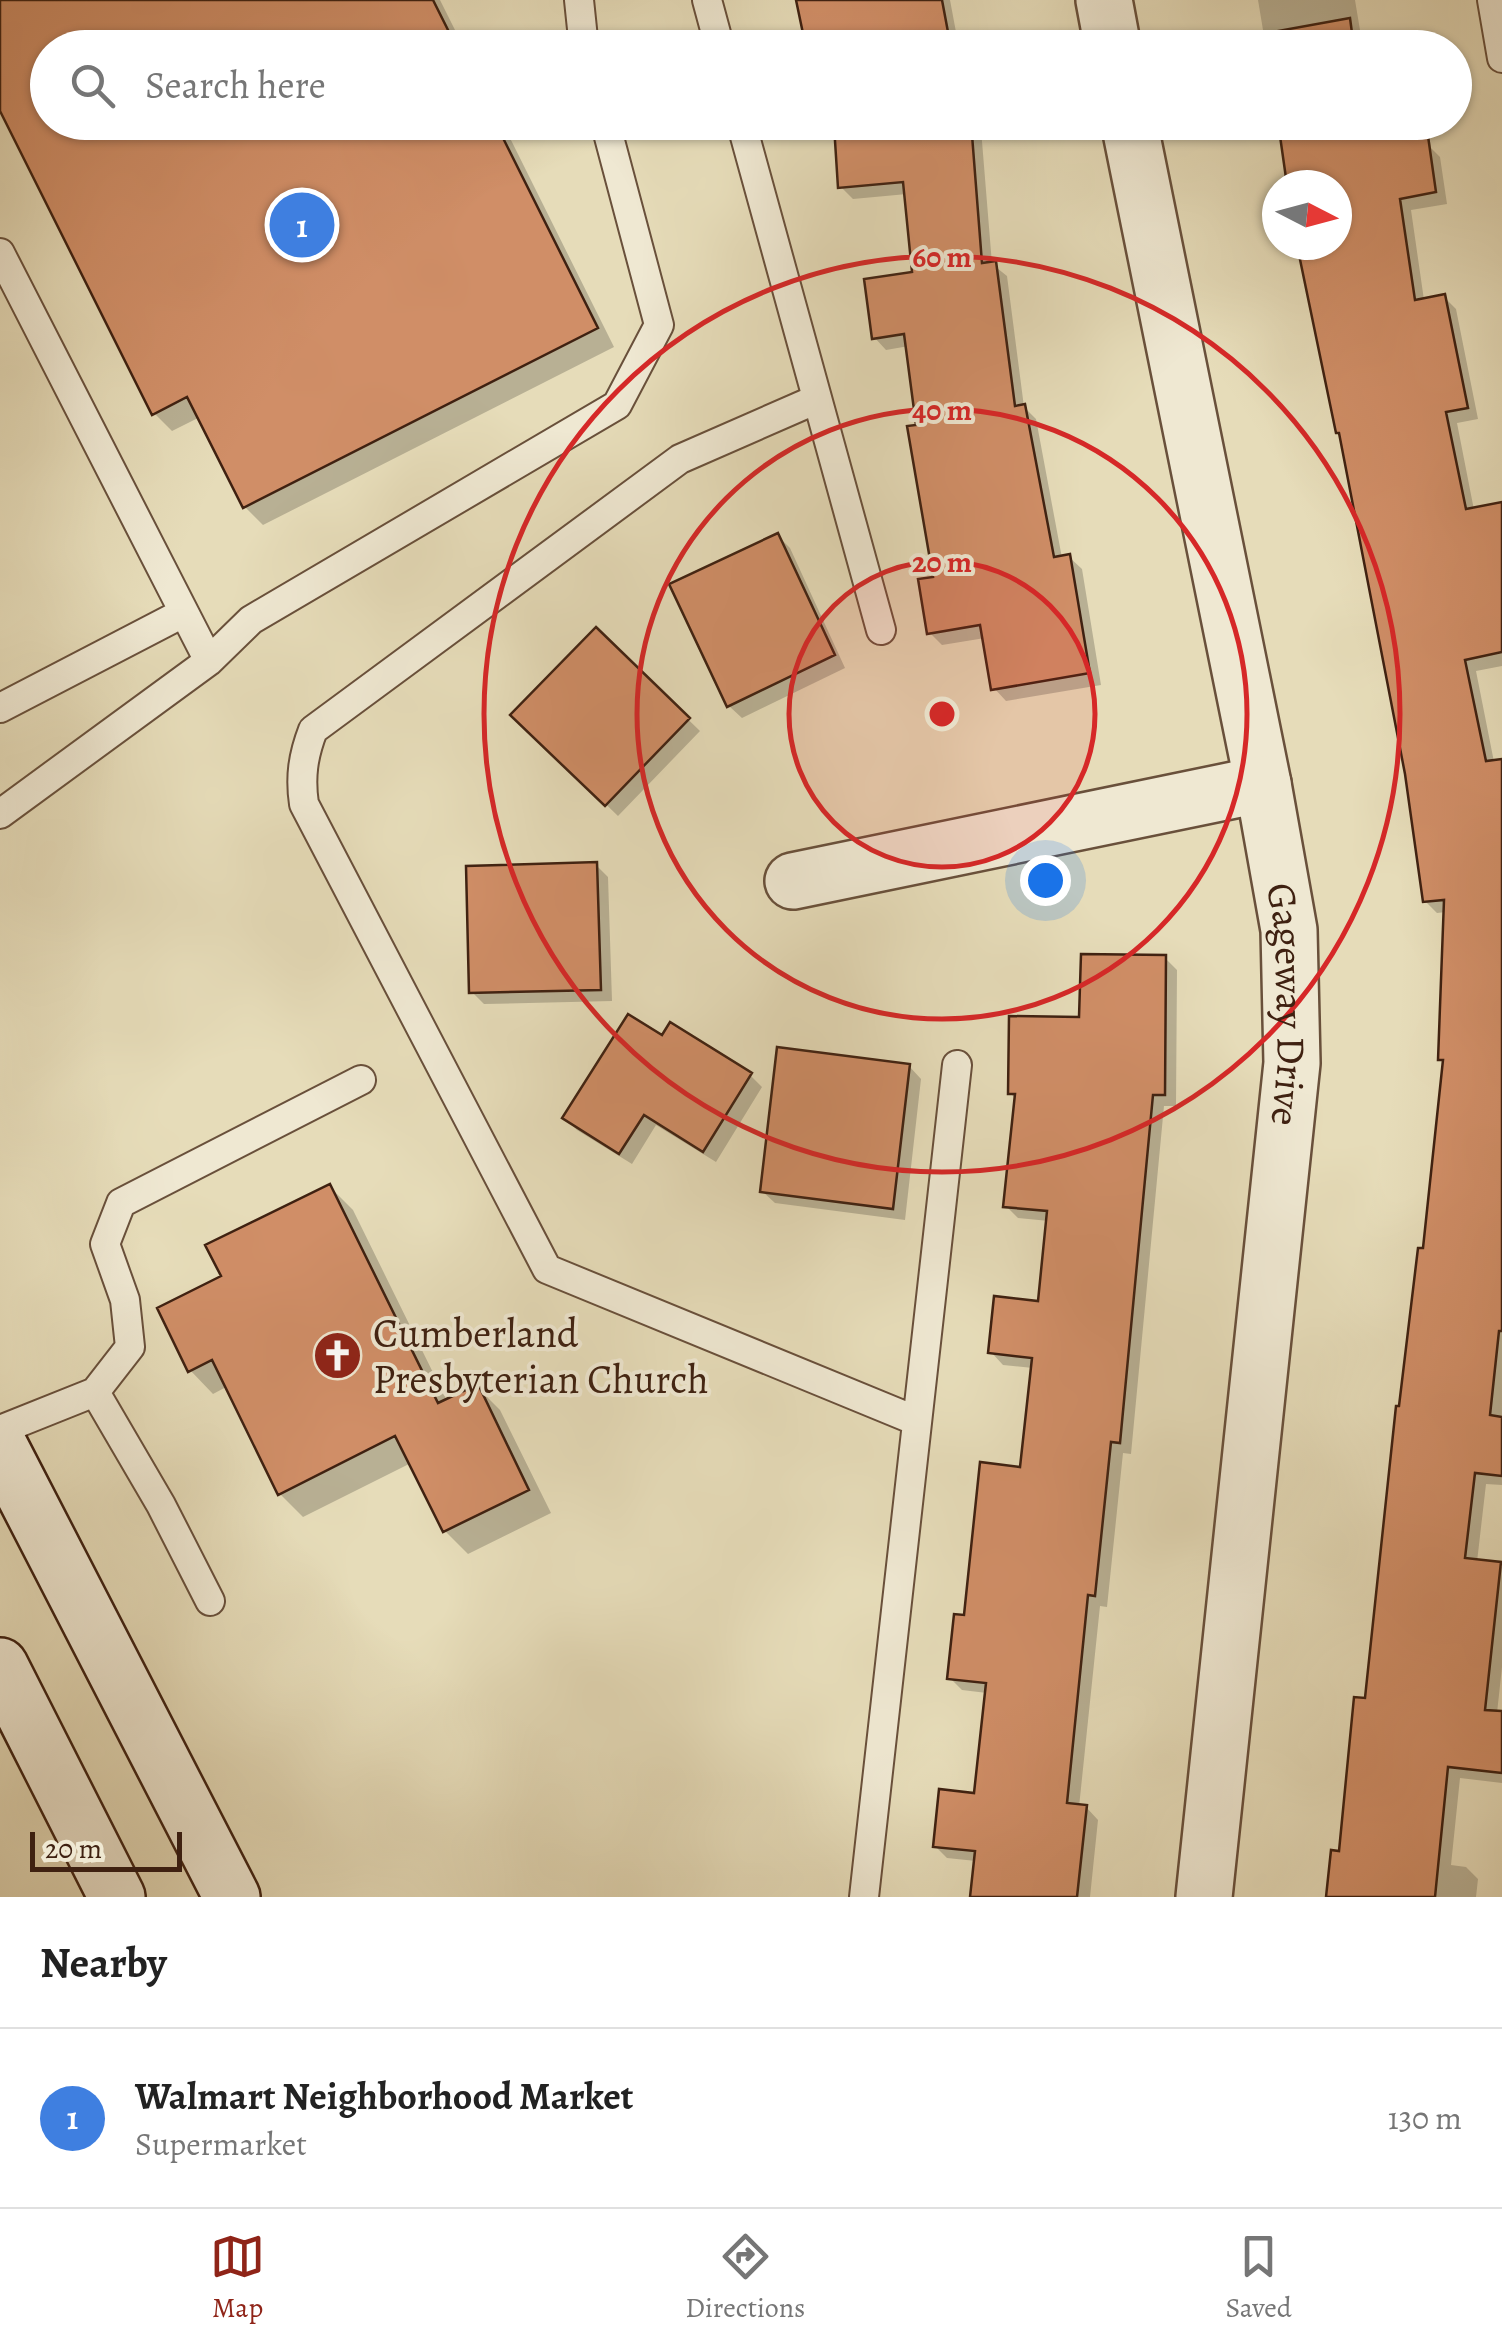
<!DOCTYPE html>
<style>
:root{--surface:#fff;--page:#f6f6f6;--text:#222;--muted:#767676;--line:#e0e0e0;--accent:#8f2418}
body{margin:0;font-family:Alegreya,serif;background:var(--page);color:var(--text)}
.compass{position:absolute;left:1262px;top:170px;width:90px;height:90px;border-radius:50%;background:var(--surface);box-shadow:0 2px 8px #0004;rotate:96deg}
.scale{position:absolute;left:30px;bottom:25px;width:152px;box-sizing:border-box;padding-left:10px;border:5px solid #3f2111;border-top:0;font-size:28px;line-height:35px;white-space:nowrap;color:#3f2111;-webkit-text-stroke:8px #efe8d2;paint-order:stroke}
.you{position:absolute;left:1045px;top:880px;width:35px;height:35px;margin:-25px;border:8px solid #fff;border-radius:50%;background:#1a73e8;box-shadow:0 0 0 15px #1a73e833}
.badge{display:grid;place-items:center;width:65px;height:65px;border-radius:50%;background:var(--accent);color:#fff;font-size:32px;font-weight:700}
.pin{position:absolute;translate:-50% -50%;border:5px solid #fff;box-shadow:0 2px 10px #0006}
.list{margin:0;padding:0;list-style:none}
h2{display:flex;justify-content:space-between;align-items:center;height:130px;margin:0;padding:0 40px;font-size:42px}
h2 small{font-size:32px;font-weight:400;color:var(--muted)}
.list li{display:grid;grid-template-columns:65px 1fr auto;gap:30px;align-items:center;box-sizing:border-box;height:180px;padding:0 40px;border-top:2px solid var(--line)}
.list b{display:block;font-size:38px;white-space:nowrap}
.list p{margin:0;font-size:32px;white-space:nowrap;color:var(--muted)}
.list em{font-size:32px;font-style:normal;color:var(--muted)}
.icon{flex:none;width:55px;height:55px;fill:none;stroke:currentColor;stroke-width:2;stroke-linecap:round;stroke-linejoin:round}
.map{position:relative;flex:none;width:1502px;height:1897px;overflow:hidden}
.search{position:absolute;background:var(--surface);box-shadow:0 2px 8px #0004;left:30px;right:30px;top:30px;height:110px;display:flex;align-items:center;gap:25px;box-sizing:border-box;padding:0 35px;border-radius:55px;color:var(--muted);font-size:38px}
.sheet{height:310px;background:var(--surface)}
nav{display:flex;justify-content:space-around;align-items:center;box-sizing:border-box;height:140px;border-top:2px solid var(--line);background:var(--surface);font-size:28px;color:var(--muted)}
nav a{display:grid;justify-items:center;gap:5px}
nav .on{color:var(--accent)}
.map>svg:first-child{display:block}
.shadow{fill:#0003}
.building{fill:#d08e67;stroke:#3f2111;stroke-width:2.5}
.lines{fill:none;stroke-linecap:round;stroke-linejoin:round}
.lane-casing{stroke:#69503b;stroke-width:32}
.street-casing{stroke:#69503b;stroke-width:60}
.secondary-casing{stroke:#3f2111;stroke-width:60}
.lane{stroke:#efe8d2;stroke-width:28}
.street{stroke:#efe8d2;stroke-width:55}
.secondary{stroke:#efe8d2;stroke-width:55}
.ring{fill:none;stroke:#d62828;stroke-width:5}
.labels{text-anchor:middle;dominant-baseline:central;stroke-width:8;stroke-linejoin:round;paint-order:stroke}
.street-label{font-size:40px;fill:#3f2111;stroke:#efe8d2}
.poi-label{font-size:40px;fill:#3f2111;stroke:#efe8d2;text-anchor:start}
.centre{fill:#d62828;stroke:#efe8d2;stroke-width:5}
.ring-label{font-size:30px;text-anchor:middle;font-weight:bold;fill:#d62828;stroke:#efe8d2;stroke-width:8;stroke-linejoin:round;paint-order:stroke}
</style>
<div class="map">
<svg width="1502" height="1897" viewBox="0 0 1502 1897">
<rect width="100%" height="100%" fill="#e6dcb9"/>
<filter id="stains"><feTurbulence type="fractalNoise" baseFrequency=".002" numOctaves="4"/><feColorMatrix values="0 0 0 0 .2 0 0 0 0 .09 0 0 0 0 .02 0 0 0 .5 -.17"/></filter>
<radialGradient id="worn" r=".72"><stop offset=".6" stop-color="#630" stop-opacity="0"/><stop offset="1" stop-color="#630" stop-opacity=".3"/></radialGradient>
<path class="shadow" d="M0,0H440L464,48H48V122H502L614,347L263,525L245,507L200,417L172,431L154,413L0,105Z
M799,0H950L959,48H813L807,41Z
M1258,0H1355L1363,48H1266Z
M867,122H975L981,129L992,264L1007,276L1024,407L1036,419L1062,558L1069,557L1082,569L1101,685L1006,701L994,688L985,638L942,645L930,633L936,579L909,346L886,350L874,337L914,275L907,194L853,199L841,187Z
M1279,122H1427L1431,148L1440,157L1447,204L1411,210L1424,300L1444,297L1456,309L1478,419L1457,423L1474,510L1502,504V666L1476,671L1494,762L1502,761V1485L1486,1484L1477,1562L1502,1567V1667L1497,1713L1502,1714V1783L1460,1778L1451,1865L1466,1867L1478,1879L1476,1897H1328L1342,1854L1368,1701L1401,1409L1425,1251L1445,1063L1441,1059L1446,912L1437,913L1425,901L1408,773L1343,437L1338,432L1299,245H1337V185H1289Z
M778,536L790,548L845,668L742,718L729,706Z
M596,630L700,731L618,816L514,715Z
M596,865L608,877L612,1001L484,1004L472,992Z
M1165,958L1177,970L1176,1106H1164L1131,1454L1123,1453L1107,1607L1100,1606L1079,1807H1086L1098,1820L1090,1897H972L976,1861L947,1858L935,1846L976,1796L987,1693L962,1690L950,1678L966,1618L1023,1469L1033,1368L1003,1365L991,1352L1040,1304L1049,1221L1018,1218L1006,1206L1017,1100L1010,1093L1082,1020Z
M663,1039L750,1075L762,1087L716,1162L656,1125L632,1164L577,1130L565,1118Z
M909,1066L921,1079L905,1220L775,1203L762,1191Z
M330,1187L353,1210L447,1401L477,1387L500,1410L551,1513L468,1554L445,1531L411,1463L303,1517L280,1494L228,1386L213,1394L190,1370L224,1277Z"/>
<path class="building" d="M0,0H433L457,48H48V122H495L598,328L243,508L187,397L152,415L0,111Z
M796,0H942L951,48H851L848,34L805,43Z
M1350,18L1354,48H1264L1262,34Z
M861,122H971L982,263L996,261L1015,406L1025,404L1054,557L1070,554L1090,673L991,690L980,625L927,634L918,579L933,577L907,426L916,425L904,334L872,339L864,279L912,272L903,182L838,188L834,125Z
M1278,122H1426L1436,192L1400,199L1415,300L1445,294L1468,408L1446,412L1466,509L1502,502V652L1465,660L1486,761L1502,759V1331H1499L1490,1415L1502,1417V1476L1475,1473L1465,1558L1501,1562L1485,1710L1502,1711V1773L1448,1767L1435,1897H1326L1331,1850L1339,1851L1354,1697L1365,1698L1396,1406H1399L1418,1248H1423L1443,1060H1438L1444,900L1423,902L1405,774L1339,433H1336L1297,245H1337V185H1287Z
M778,533L835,655L727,707L669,584Z
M596,627L690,718L605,806L510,715Z
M597,862L601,990L469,993L466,866Z
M1081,954L1166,955L1165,1095H1153L1120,1443L1111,1442L1095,1596L1088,1595L1067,1803L1087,1805L1077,1897H970L975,1851L933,1847L939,1789L974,1793L986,1683L947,1679L954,1614L964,1615L980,1462L1020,1467L1032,1358L988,1353L994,1296L1038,1301L1047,1211L1003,1207L1015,1094H1008L1009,1016L1079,1017Z
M628,1014L662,1035L670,1022L752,1073L703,1152L644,1115L619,1154L562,1118Z
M777,1047L910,1064L893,1209L760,1192Z
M330,1184L438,1403L478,1384L529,1490L443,1532L395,1436L278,1495L212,1360L188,1372L157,1308L221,1276L205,1245Z"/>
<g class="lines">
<defs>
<path id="lane" d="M579,0L584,48
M707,0L720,48
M1492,0L1502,58
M741,122L881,630
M0,253L209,661
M817,399L680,459L313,730C303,756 300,777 304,804L547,1269L917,1421
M0,708L183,613
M0,814L209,661L251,620L617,405L659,325L605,122
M95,1392L161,1505L210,1601
M0,1430L95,1392L130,1347L125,1300L105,1244L121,1203L361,1080
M864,1897L957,1065"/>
<g id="street">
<path d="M1104,0L1113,48"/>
<path id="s1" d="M1129,122L1263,784L1289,930L1292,1063L1204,1897"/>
<path d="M793,881L1263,784"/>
</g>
<path id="secondary" d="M0,1447L232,1897
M0,1666L117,1897"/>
</defs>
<use href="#lane" class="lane-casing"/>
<use href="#street" class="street-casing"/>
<use href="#secondary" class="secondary-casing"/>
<use href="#lane" class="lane"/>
<use href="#street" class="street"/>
<use href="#secondary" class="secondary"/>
</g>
<circle cx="942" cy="714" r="153" fill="#d62828" fill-opacity=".12"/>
<g class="ring">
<circle cx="942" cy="714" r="153"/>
<circle cx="942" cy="714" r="305"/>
<circle cx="942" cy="714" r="458"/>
</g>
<defs>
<symbol id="church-disc" viewBox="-11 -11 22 22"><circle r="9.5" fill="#8f2418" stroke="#efe8d2"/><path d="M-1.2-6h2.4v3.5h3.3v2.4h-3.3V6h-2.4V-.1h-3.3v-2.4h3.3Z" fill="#fff"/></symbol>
</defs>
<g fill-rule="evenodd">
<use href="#church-disc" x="310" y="1328" width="55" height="55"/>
</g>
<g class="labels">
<g class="street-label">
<text stroke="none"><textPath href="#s1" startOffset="898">Gageway Drive</textPath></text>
</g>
<g class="poi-label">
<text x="373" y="1333">Cumberland<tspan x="373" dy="46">Presbyterian Church</tspan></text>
</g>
</g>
<circle cx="942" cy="714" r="15" class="centre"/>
<g class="ring-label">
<text x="942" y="267">60 m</text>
<text x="942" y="420">40 m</text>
<text x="942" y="572">20 m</text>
</g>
<rect width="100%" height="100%" filter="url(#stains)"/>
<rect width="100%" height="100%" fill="url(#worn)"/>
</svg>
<svg class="compass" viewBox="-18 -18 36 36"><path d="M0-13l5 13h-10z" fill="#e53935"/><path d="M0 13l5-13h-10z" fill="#767676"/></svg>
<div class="scale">20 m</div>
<div class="you"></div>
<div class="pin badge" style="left:302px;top:225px;background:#3f7fe0">1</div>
<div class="search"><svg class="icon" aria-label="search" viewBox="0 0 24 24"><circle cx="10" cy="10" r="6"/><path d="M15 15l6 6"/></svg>Search here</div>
</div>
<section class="sheet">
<h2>Nearby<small></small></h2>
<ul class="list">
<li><span class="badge" style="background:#3f7fe0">1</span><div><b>Walmart Neighborhood Market</b><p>Supermarket</p></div><em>130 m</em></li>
</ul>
</section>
<nav>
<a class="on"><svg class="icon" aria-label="map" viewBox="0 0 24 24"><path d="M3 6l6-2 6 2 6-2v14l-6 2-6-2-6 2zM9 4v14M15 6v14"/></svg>Map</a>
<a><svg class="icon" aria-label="directions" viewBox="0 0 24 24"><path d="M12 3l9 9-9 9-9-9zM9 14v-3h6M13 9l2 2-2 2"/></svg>Directions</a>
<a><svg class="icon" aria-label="saved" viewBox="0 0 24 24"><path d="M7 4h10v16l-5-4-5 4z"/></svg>Saved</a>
</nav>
